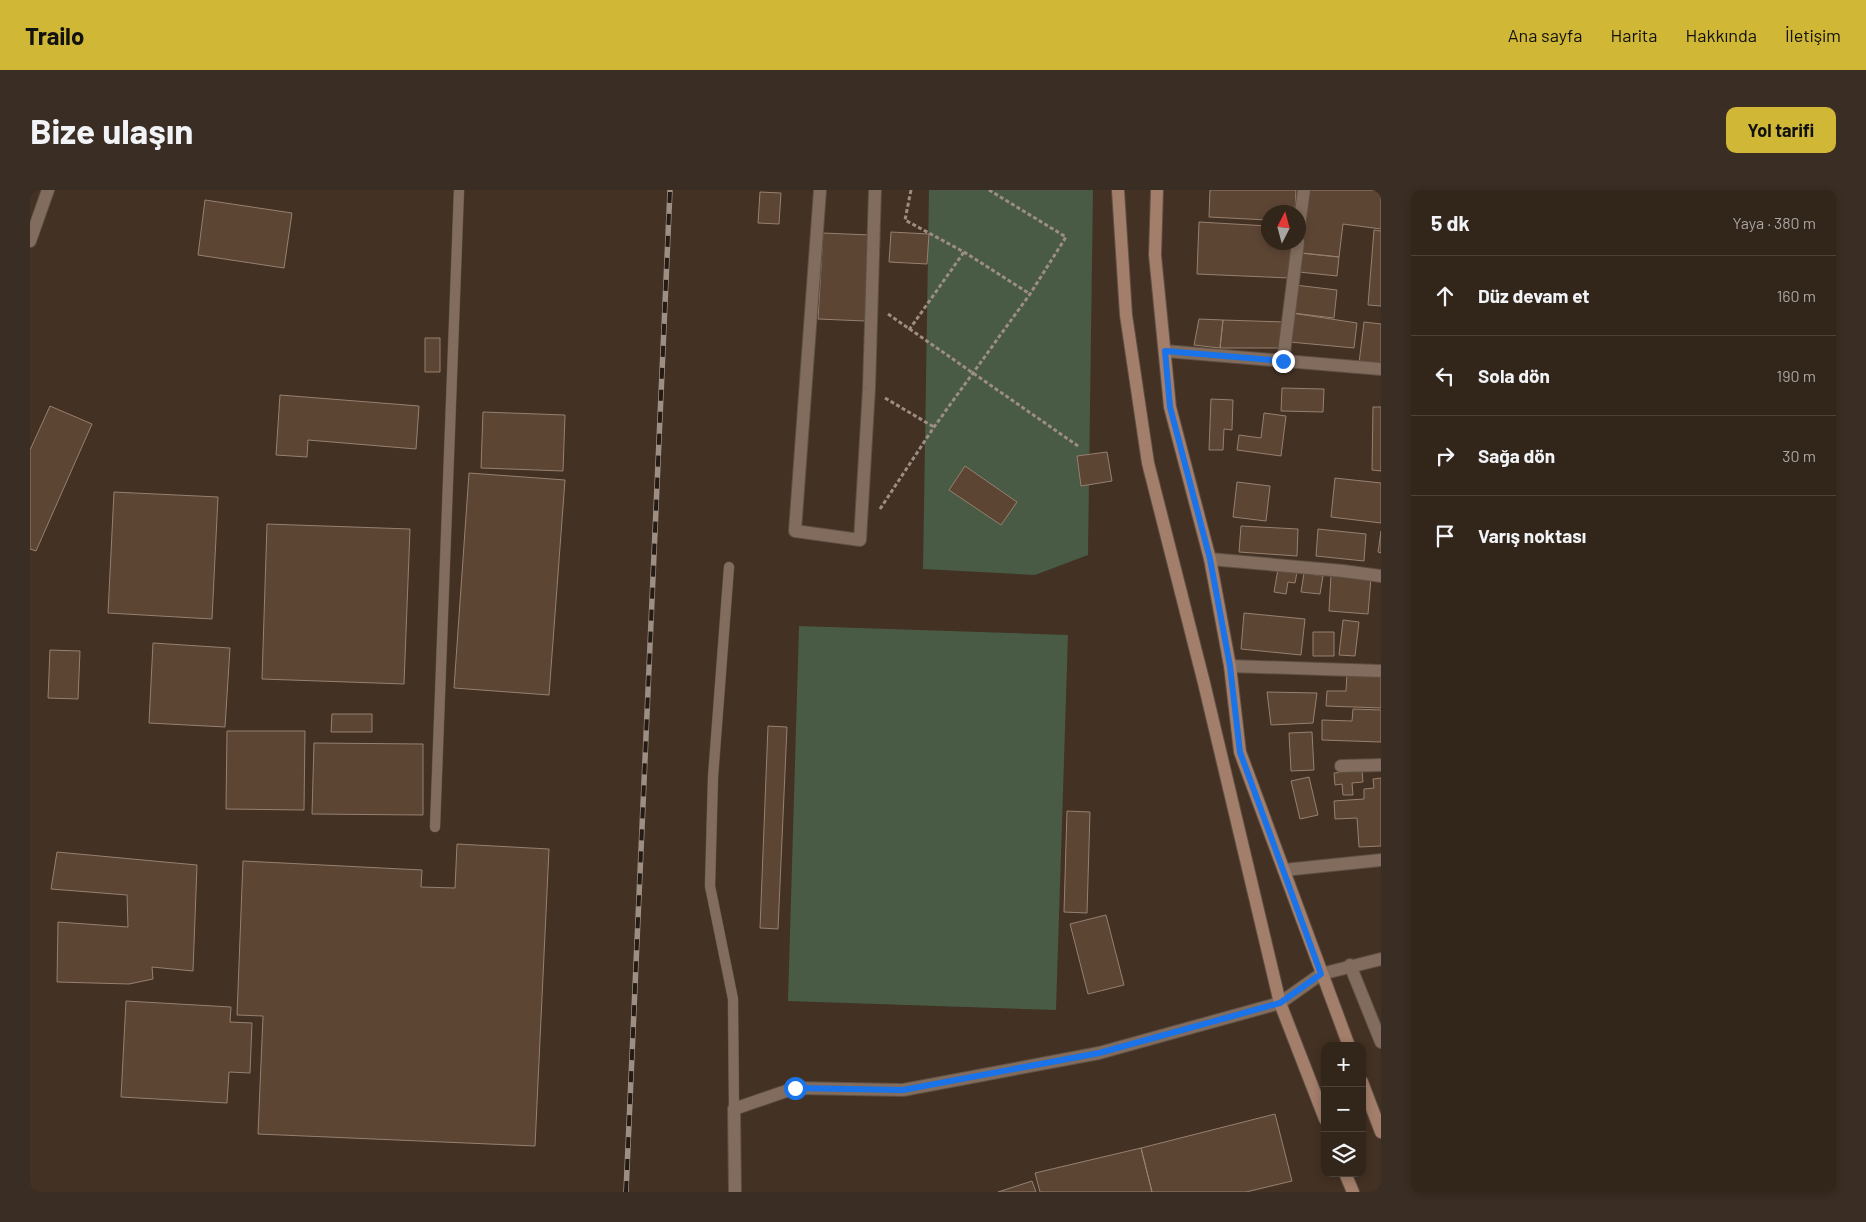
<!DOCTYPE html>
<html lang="tr">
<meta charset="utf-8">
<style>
:root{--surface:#32251a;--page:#3a2d23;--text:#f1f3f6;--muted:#a8a5a2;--line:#4d4239;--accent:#d1b736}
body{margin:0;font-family:Barlow,sans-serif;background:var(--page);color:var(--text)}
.controls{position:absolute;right:15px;bottom:15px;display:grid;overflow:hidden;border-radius:10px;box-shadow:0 2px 8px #0003}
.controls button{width:45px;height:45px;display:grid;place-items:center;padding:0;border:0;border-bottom:1px solid var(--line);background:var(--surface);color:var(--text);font:25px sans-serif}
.compass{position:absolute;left:1231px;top:15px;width:45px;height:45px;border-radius:50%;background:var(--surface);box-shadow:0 2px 8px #0003;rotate:6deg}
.stop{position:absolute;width:15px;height:15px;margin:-11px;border:4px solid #1a73e8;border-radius:50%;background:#fff}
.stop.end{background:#1a73e8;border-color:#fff;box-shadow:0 1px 5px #0008}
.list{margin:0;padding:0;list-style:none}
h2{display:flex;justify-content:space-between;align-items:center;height:65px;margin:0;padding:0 20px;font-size:21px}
h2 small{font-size:16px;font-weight:400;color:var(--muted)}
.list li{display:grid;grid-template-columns:32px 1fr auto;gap:15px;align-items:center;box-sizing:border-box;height:80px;padding:0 20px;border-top:1px solid var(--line)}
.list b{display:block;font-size:19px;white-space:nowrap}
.list em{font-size:16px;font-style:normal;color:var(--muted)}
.icon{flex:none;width:28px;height:28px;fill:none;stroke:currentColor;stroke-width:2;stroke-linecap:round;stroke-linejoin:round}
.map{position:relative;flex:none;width:1351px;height:1002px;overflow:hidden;border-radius:10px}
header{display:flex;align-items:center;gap:30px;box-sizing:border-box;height:70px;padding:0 25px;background:var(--accent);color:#111}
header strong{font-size:24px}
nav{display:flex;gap:28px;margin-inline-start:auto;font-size:18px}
.intro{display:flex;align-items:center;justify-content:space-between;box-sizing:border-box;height:120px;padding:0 30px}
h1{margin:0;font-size:35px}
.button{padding:12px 22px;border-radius:10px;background:var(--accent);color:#111;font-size:18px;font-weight:700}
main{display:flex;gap:30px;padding:0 30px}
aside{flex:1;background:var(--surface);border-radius:10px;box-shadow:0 2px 8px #0003}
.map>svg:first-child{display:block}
.green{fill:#495a45}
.building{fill:#5d4534;stroke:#968070}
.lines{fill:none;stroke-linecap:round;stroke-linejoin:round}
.service-casing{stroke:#5e4f43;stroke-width:11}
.minor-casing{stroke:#5e4f43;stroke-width:14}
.tertiary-casing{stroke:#5e4f43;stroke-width:14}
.secondary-casing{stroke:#5e4f43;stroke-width:14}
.path{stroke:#9d8e83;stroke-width:3;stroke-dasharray:4 2.5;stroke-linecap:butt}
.service{stroke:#816c5d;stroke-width:10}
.minor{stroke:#816c5d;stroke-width:12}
.tertiary{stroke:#816c5d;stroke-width:12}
.secondary{stroke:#a37e6a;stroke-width:12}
.rail-casing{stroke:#9d8f83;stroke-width:5.5}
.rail{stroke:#231b14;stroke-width:4;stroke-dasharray:11;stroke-linecap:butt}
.route{stroke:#1a73e8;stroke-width:6}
</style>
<header>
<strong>Trailo</strong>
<nav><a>Ana sayfa</a><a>Harita</a><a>Hakkında</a><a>İletişim</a></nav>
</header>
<div class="intro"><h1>Bize ulaşın</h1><a class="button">Yol tarifi</a></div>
<main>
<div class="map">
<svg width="1351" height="1002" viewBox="0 0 1351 1002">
<rect width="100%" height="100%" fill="#433123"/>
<path class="green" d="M899,0H1063L1058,365L1005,385L893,379Z
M769,436L1038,445L1026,820L758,811Z"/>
<path class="building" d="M1180,0H1266L1265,22H1238V30L1179,27Z
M1279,0H1351V39L1313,34L1309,67L1271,63Z
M730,2L751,3L749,34L728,33Z
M175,10L262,23L254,78L168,65Z
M1169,32L1238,36V52H1261L1259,88L1167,84Z
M1344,40L1351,41V116L1338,115Z
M861,42L899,44L897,74L859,72Z
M793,43L840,45L835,131L788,129Z
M1271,63L1309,67L1307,86L1269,82Z
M1265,95L1307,100L1304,128L1262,123Z
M1262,123L1327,133L1324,158L1260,152Z
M1169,129L1193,130L1190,158L1164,155Z
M1193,130L1255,132L1251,158H1190Z
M1334,132L1351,134V175L1329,173Z
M395,148H410V182H395Z
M1252,198L1294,199L1293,222L1251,221Z
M250,205L389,216L386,259L278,250L277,267L246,265Z
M1181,209L1203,210L1202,240L1194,239L1193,260H1179Z
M20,216L62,234L6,361L0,359V260Z
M1343,217H1351V281L1342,280Z
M453,222L535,225L533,281L451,278Z
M1234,223L1256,226L1251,266L1207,260L1209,245L1231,248Z
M1077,262L1082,291L1051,296L1047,266Z
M935,276L987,312L971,335L919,300Z
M439,283L535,290L519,505L424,498Z
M1305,288L1351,293V333L1301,327Z
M1207,292L1240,296L1236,331L1203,327Z
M84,302L188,307L182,429L78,423Z
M237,334L380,339L374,494L232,489Z
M1211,336L1268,339L1267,366L1209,362Z
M1288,339L1336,344L1334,371L1286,366Z
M1351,341V363L1348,362Z
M1248,379L1267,382L1265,393L1258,392L1256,404L1244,402Z
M1274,383L1293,386L1290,404L1271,402Z
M1301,385L1341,388L1338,424L1299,421Z
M1214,423L1275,429L1271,465L1211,459Z
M1313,430L1329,432L1325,466L1309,465Z
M1283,442H1304V466H1283Z
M123,453L200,458L195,537L119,533Z
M20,460L50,461L48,509L18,508Z
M1317,482L1351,483V518L1296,516L1297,501H1316Z
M1237,502L1287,503L1283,533L1241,535Z
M1323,519L1351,520V552L1292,550V530L1322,531Z
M302,524H342V542H301Z
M738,536L757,537L748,739L730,738Z
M197,541H275L274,620L196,619Z
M1282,542L1284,580L1261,581L1259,543Z
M284,553L393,554V625L282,624Z
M1332,580L1333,592L1322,593L1323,605H1313L1312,594L1305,595L1304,583Z
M1279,587L1288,625L1270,629L1261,591Z
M1351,588V656L1329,657L1327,628L1305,629L1304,611L1334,609V599L1344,598L1343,589Z
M1037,621L1060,622L1057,723L1034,722Z
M427,654L519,659L505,956L228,944L233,826L207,825L213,671L392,680L391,697L425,698Z
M27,662L167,675L163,781L122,777L123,789L99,794L27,792L28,732L98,737L97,705L21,699Z
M1076,725L1094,795L1058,804L1040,734Z
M96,811L201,817L200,832L222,833L220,883L199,882L197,913L91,907Z
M1245,924L1262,991L1216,1002H1122L1111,958Z
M1111,958L1122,1002H1010L1005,983Z
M1002,991L1006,1002H968Z"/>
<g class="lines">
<defs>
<path id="service" d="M699,377L683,587L680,696L703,809L704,919
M405,637L429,0"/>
<path id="minor" d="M790,0L765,341L830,350L839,198L845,0
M1268,44L1274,0
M0,51L18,0
M1135,161L1351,179
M1253,171L1268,52
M1180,369L1313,381L1351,386
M1200,476L1351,481
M1311,576L1351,575
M1254,680L1351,670
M1320,775L1351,852"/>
<path id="tertiary" d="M705,1002L704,919L765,898L873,900L1069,863L1250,813L1291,784L1351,769"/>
<path id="secondary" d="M1088,0L1096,125L1118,273L1174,493L1250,813L1295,929
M1127,0L1125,65L1140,217L1180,369L1200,476L1210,562L1319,856
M1332,892L1351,942
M1315,983L1323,1002"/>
</defs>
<use href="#service" class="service-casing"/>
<use href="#minor" class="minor-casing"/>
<use href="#tertiary" class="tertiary-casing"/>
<use href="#secondary" class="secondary-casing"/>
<path class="path" d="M881,0L875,30L934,62L1000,104
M858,124L1048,256
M879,140L934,62
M855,208L904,237
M850,319L904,237L1000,104L1036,47L959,0"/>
<use href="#service" class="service"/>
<use href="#minor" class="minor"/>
<use href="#tertiary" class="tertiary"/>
<use href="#secondary" class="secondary"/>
<defs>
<path id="rail" d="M596,1002L640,0"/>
</defs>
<use href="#rail" class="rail-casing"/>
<use href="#rail" class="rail"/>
</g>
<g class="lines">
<path class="route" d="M765,898L873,900L1069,863L1250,813L1291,784L1210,562L1200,476L1180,369L1140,217L1135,161L1253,171"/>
</g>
</svg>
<div class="controls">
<button>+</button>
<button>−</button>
<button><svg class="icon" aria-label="layers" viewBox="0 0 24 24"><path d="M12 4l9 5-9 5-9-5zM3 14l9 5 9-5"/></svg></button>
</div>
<svg class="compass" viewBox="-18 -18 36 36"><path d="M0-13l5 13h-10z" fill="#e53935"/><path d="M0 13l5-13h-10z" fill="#a8a5a2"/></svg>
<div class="stop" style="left:765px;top:898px"></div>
<div class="stop end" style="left:1253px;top:171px"></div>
</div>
<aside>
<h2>5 dk<small>Yaya · 380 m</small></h2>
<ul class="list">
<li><svg class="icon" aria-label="ahead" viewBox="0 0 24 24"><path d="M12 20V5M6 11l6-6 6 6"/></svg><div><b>Düz devam et</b></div><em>160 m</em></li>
<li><svg class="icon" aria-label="left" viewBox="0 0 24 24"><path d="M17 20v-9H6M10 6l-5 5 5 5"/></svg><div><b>Sola dön</b></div><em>190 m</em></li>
<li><svg class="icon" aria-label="right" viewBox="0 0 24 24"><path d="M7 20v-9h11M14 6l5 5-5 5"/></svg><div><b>Sağa dön</b></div><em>30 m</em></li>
<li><svg class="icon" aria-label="arrive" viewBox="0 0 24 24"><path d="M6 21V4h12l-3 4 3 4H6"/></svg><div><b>Varış noktası</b></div></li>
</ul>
</aside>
</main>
